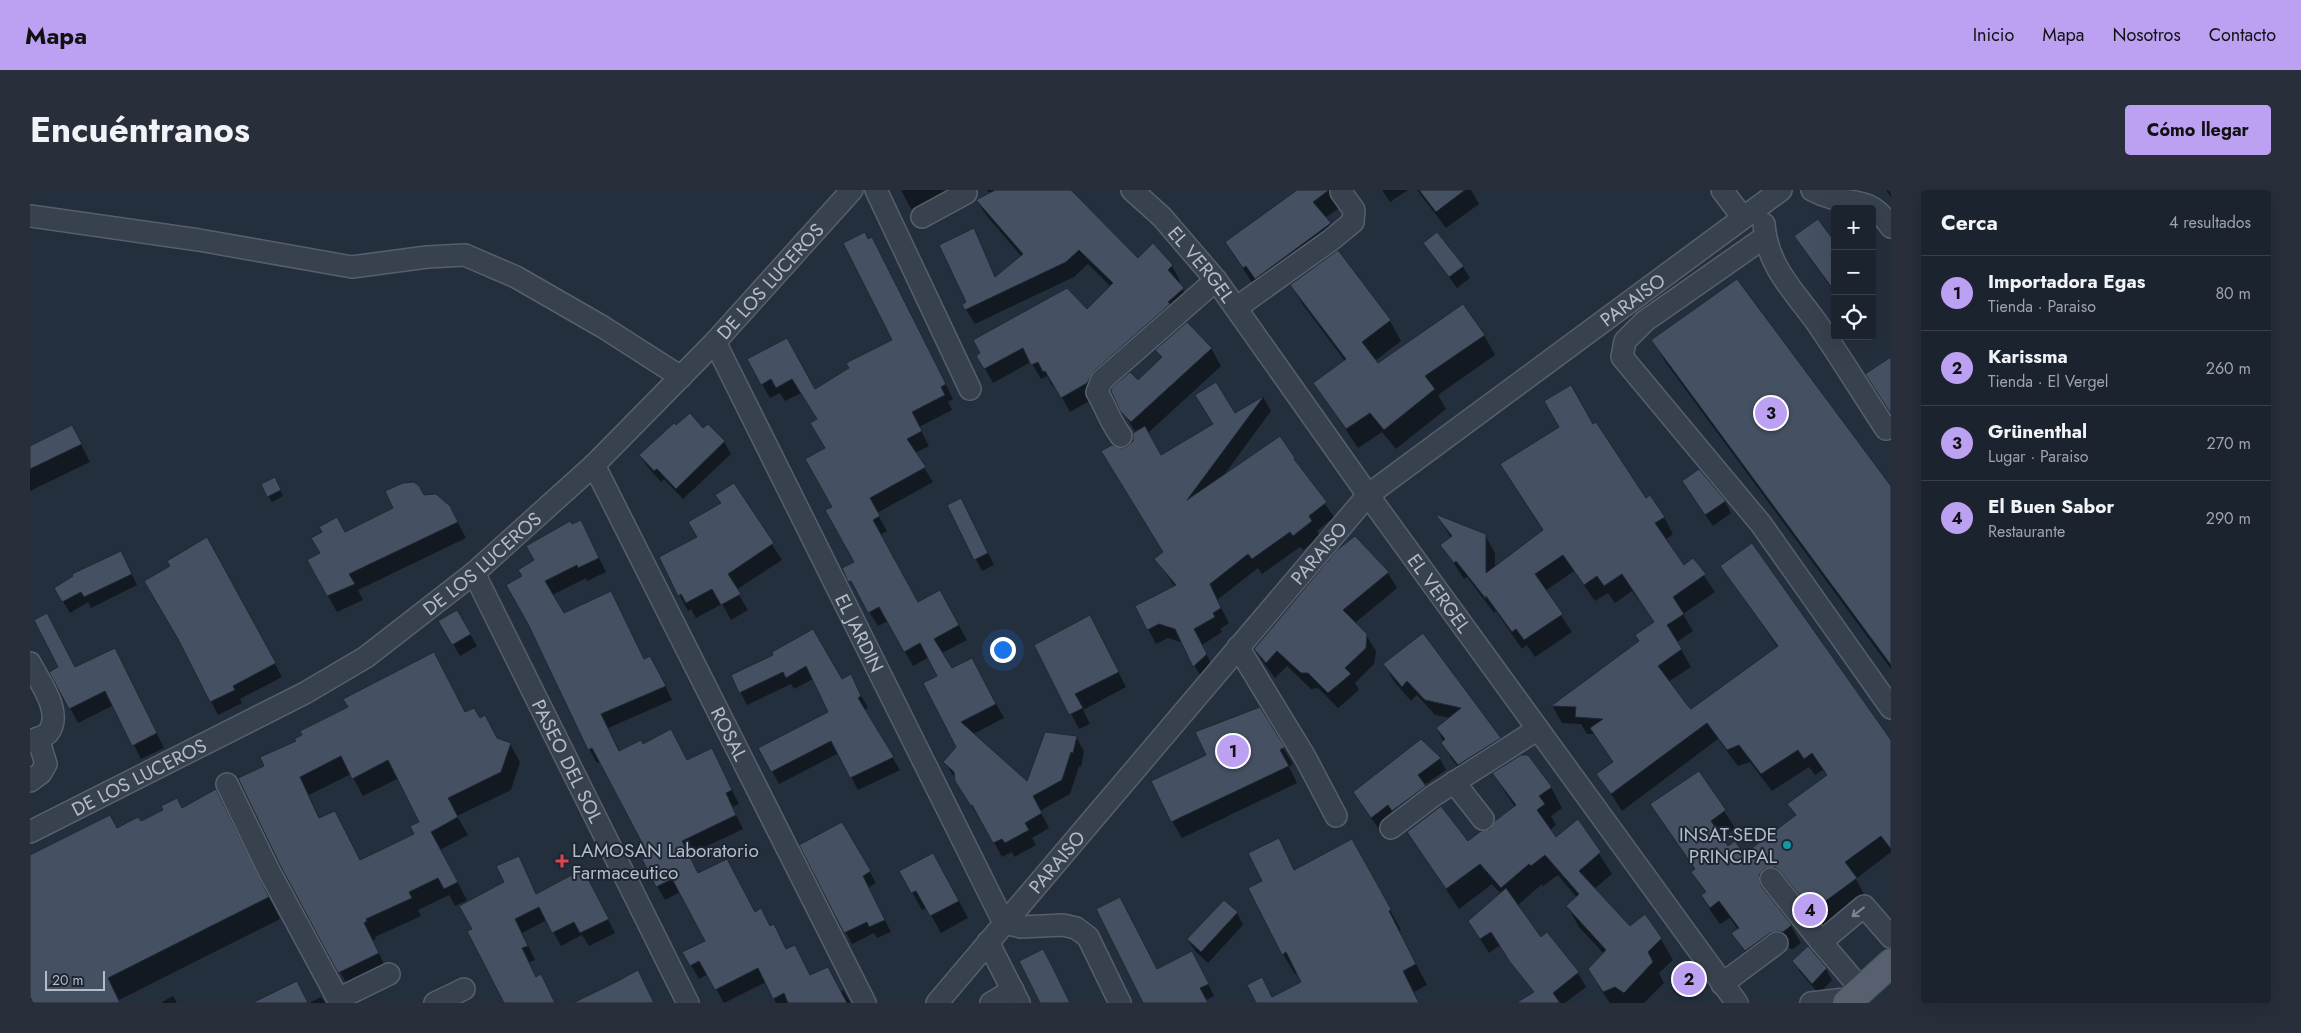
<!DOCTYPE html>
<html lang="es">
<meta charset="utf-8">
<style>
:root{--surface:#1b232e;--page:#282f3a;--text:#f1f3f6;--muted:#a0a4aa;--line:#39404a;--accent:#bca0f2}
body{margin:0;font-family:Jost,sans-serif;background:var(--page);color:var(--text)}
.controls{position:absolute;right:15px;top:15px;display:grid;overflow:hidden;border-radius:5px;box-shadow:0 5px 20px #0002}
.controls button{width:45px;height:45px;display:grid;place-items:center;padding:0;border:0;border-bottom:1px solid var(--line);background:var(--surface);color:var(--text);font:25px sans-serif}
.scale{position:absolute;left:15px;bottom:12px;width:60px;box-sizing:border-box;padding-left:5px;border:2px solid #b4bcc9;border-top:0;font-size:14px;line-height:18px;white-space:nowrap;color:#b4bcc9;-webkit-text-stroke:4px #1d2633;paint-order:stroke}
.you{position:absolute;left:972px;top:459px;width:18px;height:18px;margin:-12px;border:4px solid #fff;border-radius:50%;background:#1a73e8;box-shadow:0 0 0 8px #1a73e833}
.badge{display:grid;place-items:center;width:32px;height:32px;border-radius:50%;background:var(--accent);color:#111;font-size:16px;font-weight:700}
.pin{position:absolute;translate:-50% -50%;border:2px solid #fff;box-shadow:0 1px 5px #0006}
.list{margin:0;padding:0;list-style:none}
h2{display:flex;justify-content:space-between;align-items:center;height:65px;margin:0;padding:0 20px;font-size:21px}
h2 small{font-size:16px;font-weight:400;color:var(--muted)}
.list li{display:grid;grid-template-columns:32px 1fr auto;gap:15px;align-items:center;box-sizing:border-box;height:75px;padding:0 20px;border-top:1px solid var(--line)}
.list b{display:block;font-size:19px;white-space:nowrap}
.list p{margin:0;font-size:16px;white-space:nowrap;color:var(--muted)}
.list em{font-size:16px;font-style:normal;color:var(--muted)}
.icon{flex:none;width:28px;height:28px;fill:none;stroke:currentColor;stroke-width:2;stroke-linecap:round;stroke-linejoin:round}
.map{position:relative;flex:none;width:1861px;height:813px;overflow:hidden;border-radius:5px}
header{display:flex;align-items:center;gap:30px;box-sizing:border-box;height:70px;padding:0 25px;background:var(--accent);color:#111}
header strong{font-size:24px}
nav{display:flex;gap:28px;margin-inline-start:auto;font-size:18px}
.intro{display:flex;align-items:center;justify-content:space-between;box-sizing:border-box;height:120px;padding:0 30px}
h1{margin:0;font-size:35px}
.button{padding:12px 22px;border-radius:5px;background:var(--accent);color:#111;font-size:18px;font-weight:700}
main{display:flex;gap:30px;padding:0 30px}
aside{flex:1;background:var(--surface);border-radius:5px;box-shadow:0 5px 20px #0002}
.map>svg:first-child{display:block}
.shadow{fill:#0007;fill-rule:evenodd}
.building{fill:#455162;stroke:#1f2835;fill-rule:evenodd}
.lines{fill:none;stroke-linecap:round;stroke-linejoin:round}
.minor-casing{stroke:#565f6c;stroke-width:24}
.major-casing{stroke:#414a57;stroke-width:30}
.minor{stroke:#38414e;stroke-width:21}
.major{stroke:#56606e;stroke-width:28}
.oneway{stroke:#7c8592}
.culture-dot{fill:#0f9aa8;stroke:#1d2633;stroke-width:2}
.health-dot{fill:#e0444e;stroke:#1d2633;stroke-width:2}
.labels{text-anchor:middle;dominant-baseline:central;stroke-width:4;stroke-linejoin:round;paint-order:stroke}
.street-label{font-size:19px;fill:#b4bcc9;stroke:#1d2633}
.poi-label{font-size:19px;fill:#b4bcc9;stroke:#1d2633;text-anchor:end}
</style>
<header>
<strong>Mapa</strong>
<nav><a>Inicio</a><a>Mapa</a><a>Nosotros</a><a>Contacto</a></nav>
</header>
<div class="intro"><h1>Encuéntranos</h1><a class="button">Cómo llegar</a></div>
<main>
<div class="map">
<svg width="1861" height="813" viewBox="0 0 1861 813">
<rect width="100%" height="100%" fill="#242f3e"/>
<path class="shadow" d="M871,0H923L881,19Z
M957,0H1040L1108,70L1142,76L1150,91L1148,93L1162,114L1065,208L1040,222L1025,195L1022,196L1017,186L1011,189L1001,172L963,193L948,166L1057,121L1081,97L1058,74L1044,87L945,134L934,116L938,112L943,40L966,88L992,67L956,25L947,11L960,4Z
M1270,0H1323L1306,12L1308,19L1295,28L1310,51L1223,94L1196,53Z
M1352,0H1378L1360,12Z
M1387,0H1441L1449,14L1416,38Z
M1856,0H1861V7Z
M1766,46L1805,55V103L1776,63Z
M838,50L850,63L923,209L918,212L922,220L889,237L899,256L885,263L903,292L847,323L857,341L850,345L888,414L910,402L937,450L912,463L922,480L950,484L974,528L943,544L998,593L1046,547L1054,561L1051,577L1049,576L1040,604L1010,621L1019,638L1002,648L1006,655L984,667L982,662L972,667L951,628L950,630L915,572L928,558L909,486L899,467L883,476L858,431L848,436L813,379L826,372L803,318L796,259L788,230L771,203L755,211L750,203L740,208L732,194L756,150L785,201L863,151Z
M1395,53L1433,77L1440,88L1427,98Z
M1308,62L1360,131L1371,151L1345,171L1347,175L1454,145L1465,165L1408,205L1416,219L1366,259L1352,242L1328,258L1284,193L1315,171L1273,115L1261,95Z
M1623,150L1861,298V479L1636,173Z
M1181,158L1191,176L1118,243L1131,266L1233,207L1241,221L1194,285L1264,269L1304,327L1287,341L1290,346L1273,360L1270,357L1232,384L1228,378L1187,410L1199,433L1190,439L1192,442L1172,455L1184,480L1173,491L1153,453L1138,448L1126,454L1118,439L1145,397L1126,369L1134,363L1092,260L1099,257L1106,243L1092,220L1108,192L1132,169L1127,160Z
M1563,235L1616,310L1634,327L1643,344L1635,350L1653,377L1663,370L1685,402L1653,424L1663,441L1647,452L1661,477L1638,492L1661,520L1748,458L1692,376L1722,355L1861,551V662L1826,689L1835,706L1793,737L1762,698L1738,703L1739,709L1761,736L1771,753L1763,759L1756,757L1726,778L1703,744L1708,740L1700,728L1690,734L1682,723L1672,706L1676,703L1663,682L1665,680L1622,615L1669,583L1705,638L1691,648L1697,658L1714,666L1766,627L1759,614L1798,586L1793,580L1785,585L1779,577L1742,601L1720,572L1708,576L1688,549L1592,621L1568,584L1583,573L1565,544H1557L1551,534L1532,533L1523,517L1610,451L1625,433L1602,401L1585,413L1578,403L1565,411L1544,381L1515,401L1542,442L1505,467L1497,455L1492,459L1465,420V424L1437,387L1434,389L1412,355L1421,348L1408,326L1455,345L1465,363V378L1513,341L1471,274Z
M678,236L694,252L701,264L653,309L634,289L631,292L617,276L610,265L646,237L673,240Z
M42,237L60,272L0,301V257Z
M232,294H247L253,306L242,312Z
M703,294L752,370L706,400L718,420L701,430L692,414L666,428L661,419L658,421L630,368L668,347Z
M1660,303L1695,312L1701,323L1683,336Z
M394,306L419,316L436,348L328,400L333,410L307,422L278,371L291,364L315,343Z
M918,316L937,321L964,375L952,381Z
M551,332L576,382L557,391L556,388L522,405L534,424L581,402L614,470L628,481L642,510L578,538L590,562L612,556L657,571L689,574L709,614L702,617L713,639L658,665L668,684L725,723L740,737L756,760L765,756L781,787L811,802L813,800L821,813H746L736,792L694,813L678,784L669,789L661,775L676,751L650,702L635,710L627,696L621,666L570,571L567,573L559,559L494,387L506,371L541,336Z
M184,362L252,487L210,509L212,513L188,525L150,449Z
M96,373L107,395L61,418L58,412L40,423L25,398Z
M1358,383L1367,398L1325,433L1336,445L1346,461L1344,474L1325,493L1329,500L1308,518L1288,498L1281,499L1257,476L1245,488L1235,475L1225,459Z
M427,422L447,456L430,466L410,432Z
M17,425L45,478L85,459L134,558L111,569L84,515L48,533L21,482L30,478Z
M1060,427L1096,497L1053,520L1060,534L1049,539L1005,455Z
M1392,445L1470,548L1478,563L1437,589L1421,568L1407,538L1420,528L1405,525L1387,505L1381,511L1363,490L1355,475Z
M743,463L827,498L838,518L834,520L870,580L828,600L809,563L749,594L742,581L800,522L783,489L764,499L761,494L717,515L702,486L745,465Z
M414,481L436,523L449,529L455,526L468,550L480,554L490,572L481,600L427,626L438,645L410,660L437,710L425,716L419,705L388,720L391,726L345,747L346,749L343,751L358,782L320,800L251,675L210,589ZM321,584L333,606L369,588L390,632L386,644L331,671L305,622L290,629L279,605Z
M1229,518L1263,574L1259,577L1267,593L1152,648L1142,631L1177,566Z
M1391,551L1410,569L1416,580L1394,595L1401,607L1366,625L1348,638L1324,603Z
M1463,584L1521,597L1532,618L1521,626L1526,635L1520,640L1526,649L1548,631L1582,684L1564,699L1600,738L1631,749L1643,770L1629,783L1634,793L1614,813H1580L1571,800L1559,779L1574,764L1549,737L1537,716L1547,708L1528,685L1513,696L1512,694L1487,716L1511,749L1548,783L1556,797L1535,813H1489L1504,803L1470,755L1459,763L1439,731L1471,704L1462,694L1429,719L1378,642L1438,653L1461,640L1485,617Z
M185,601L250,729L89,810L90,813H5L2,808L0,810V666L152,619Z
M812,633L846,693L838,698L861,742L847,748L844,743L822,754L771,656Z
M1248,650L1265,681L1333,671L1371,740L1369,741L1397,795L1384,802L1389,813H1227L1232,789L1243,808L1273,792L1268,783L1265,784L1253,764L1233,691Z
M488,668L507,705L560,695L585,743L559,756L552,745L531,756L517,730L492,743L505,770L499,772L506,788L511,786L525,813H472L475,812L444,740L475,692Z
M871,682H913L938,728L911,743L897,718L892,720Z
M1207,723L1213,735L1178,773L1165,761L1158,750Z
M1763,771L1796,779L1802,790L1789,804L1770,782Z
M1168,774L1184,806L1176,810L1177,813H1114L1127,780Z
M1658,779L1673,797L1663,806L1652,792Z
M143,806L147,813H133L132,812Z
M291,807L295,813H281V812Z"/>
<path class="building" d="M965,0H1041L1108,68L1123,53L1143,75L1138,80L1154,98L1138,112L1140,114L1064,181L1057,193L1031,208L1015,181L1013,182L1008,172L1001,175L993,158L954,179L946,166L950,163L943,150L1037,98L1057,119L1083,93L1049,60L1036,72L935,120L932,115L936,112L909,55L944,38L965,87L993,64L946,10Z
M1267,0H1299L1283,12L1301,33L1225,89L1216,76L1213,78L1195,52Z
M1389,0H1435L1406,22Z
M1788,29L1805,52V102L1764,46Z
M835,42L838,49L842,47L916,194L911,197L915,205L882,222L892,241L877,249L896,277L840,308L850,326L843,330L888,412L910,400L929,435L904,449L922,478L942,468L966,514L931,532L997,591L1015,542L1047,546L1043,563L1041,562L1032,590L1003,606L1012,623L995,633L999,640L975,653L972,649L963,653L942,615L941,616L925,591L924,582L913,572L926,557L893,493L907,486L890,453L874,462L849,417L838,423L821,391L818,392L812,378L824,372L795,320L802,317L775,269L795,258L780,233L787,229L762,189L746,198L741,189L731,195L717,169L757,148L785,199L819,178L816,173L862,150L813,53Z
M1407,42L1434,76L1419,87L1393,53Z
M1308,60L1361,130L1332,152L1348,173L1433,114L1455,145L1395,186L1405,199L1354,240L1340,223L1316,239L1283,193L1316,169L1260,95Z
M1707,89L1861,296V475L1621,150Z
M1157,132L1182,158L1101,232L1090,221L1081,201L1082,197L1100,182L1108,190L1132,167L1125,160Z
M1861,167V224L1835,184Z
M1186,192L1205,223L1234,206L1157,310L1250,246L1265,268L1264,269L1297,312L1279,326L1282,331L1263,346L1260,342L1222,369L1218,364L1180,394L1191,418L1183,423L1185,427L1164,439L1177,464L1163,477L1145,439L1129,434L1117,440L1105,416L1146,395L1124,369L1133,362L1071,261L1082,255L1092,258L1098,256L1103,251V243L1115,236L1131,265L1183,234L1165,205Z
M1541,195L1563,234L1566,232L1616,308L1620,305L1635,327L1625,333L1654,375L1663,368L1676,384L1643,407L1654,424L1637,435L1652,459L1628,476L1658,516L1661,519L1748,456L1690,376L1722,353L1861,550V659L1851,646L1815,672L1827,688L1782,721L1750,681L1745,677L1734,679L1729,685L1731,696L1762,735L1753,742L1746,741L1740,743L1715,761L1701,743L1709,738L1689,711L1680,718L1671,705L1676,702L1661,682L1665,679L1620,614L1669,581L1696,620L1681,631L1698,656L1705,651L1714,664L1766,625L1757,614L1797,585L1782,563L1774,569L1768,560L1731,584L1709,555L1697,560L1677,533L1581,604L1566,584L1583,572L1560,538L1573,529L1545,527L1546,517L1521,516L1609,451L1605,445L1624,432L1592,384L1574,396L1567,386L1554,395L1533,365L1505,384L1533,424L1494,450L1486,439L1482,442L1456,406V409L1426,371L1424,373L1410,355L1422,346L1405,324L1456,344V383L1513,340L1470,274L1529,237L1514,211Z
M660,223L673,238L678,234L695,251L646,299L627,279L624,281L609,265L644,233L646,235Z
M42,235L52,254L0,279V256Z
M1669,279L1696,311L1675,325L1652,291Z
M245,287L251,300L237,307L231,294Z
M384,292L389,296L394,305L406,304L420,316L428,332L319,384L325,394L297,406L277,370L290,363L281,348L292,342L289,337L307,327L315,342L363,318L355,301L373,293Z
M704,293L744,353L698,384L711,404L691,415L682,399L656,413L651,404L648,406L629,367L667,347L658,332L691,313L685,305Z
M931,308L958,363L944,370L917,315Z
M551,330L569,368L548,378L547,375L515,391L534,423L581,401L614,469L620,466L636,496L571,524L589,561L611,550L613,554L641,539L657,570L682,558L702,600L696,603L706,625L652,651L668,683L697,669L725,722L731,718L740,736L744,734L756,759L765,755L780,785L798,777L817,813H758L754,803L743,809L728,778L685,800L669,771L660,776L652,762L675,751L642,689L626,697L612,669L619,666L562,558L558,560L498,434L476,395L492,386L488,380L504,370L496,356L540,331L542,334Z
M1325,346L1359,382L1313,420L1337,444L1336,458L1315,478L1321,484L1298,503L1278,483H1271L1247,461L1236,473L1224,459L1307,360Z
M177,347L246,473L203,496L205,500L180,512L148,449L114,391L140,376L137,371Z
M91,361L102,384L54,407L51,402L32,412L24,398L43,386L42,384Z
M427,420L441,444L422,455L408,431Z
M17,423L45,477L85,458L127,543L102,556L75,501L39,519L19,482L28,477L4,430Z
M1060,425L1089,482L1045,504L1053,518L1039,525L1004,455Z
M783,439L812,489L821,484L831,506L828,508L864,567L820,588L801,551L741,582L728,558L798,522L776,476L756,488L753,482L709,503L701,485L743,465L742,462Z
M1393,443L1471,548L1428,575L1411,553L1415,549L1406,538L1431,518L1395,510L1377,491L1372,497L1353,474Z
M404,462L435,522L444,518L450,528L455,525L467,548L481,553L471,582L418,608L428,627L401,642L428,692L414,699L408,688L379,702L382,708L336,729L337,731L334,733L349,763L308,783L250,675L208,588L234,576L230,567L266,551L264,549L272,545L270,541L318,517L313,509ZM311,566L322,589L358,570L389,632L380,636L384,644L330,670L305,621L289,628L270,587Z
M1230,517L1255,557L1250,560L1259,576L1141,632L1121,591L1176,565L1165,542Z
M1391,549L1411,568L1388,585L1396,596L1362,621L1358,615L1341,628L1323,602Z
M1491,565H1498L1522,597L1509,606L1515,614L1507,620L1526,647L1548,629L1571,662L1549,681L1600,736L1615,724L1632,748L1618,762L1623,772L1594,803L1585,797L1573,802L1558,779L1576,760L1536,716L1549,704L1515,665L1501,676L1499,674L1471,698L1450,674L1416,699L1377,642L1411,616L1438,651L1451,641L1460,639L1465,631L1486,615L1462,583Z
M186,599L239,707L78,788L90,813H3L0,807V665L80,625L87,638L108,627L111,631L133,620L131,616L147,608L152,618Z
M812,632L841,681L833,686L855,730L839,737L837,732L814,743L769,655Z
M1249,648L1264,680L1322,649L1361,719L1359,721L1386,774L1373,781L1389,813H1226L1217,795L1232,787L1242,807L1271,792L1256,762L1252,765L1218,698L1232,691L1218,663Z
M903,663L929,711L900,726L886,701L881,703L869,681Z
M489,666L506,704L553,679L579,729L550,743L544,732L522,743L509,717L485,729L498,756L492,758L506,787L511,784L525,813H474L437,741L442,739L429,716L474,692L466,676Z
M1476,698L1511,747L1517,742L1549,782L1523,803L1530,813H1486L1504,802L1480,772L1461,742L1450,749L1438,731Z
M1090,707L1127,779L1162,761L1179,794L1170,798L1178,813H1113L1066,719Z
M1194,710L1208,722L1171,762L1157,749Z
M1778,756L1797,778L1782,794L1762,771Z
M1013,759L1022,776L1040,813H1010L989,771Z
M1658,776L1671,791L1659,801L1646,786Z
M608,780L624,813H543L586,792Z
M267,791L278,813H222Z"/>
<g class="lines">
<defs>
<g id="minor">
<path d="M846,0L940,199"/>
<path id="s1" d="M1102,0L1132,27L1186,90L1338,305L1707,813"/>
<path d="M1692,0L1713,28"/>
<path d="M1782,0C1819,20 1836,0 1861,37"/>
<path d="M0,26L169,50L322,77L397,67L435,65L486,87L573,137L651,187"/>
<path d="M892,27L936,3L934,0"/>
<path d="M1734,34C1737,76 1764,101 1787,133C1811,168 1833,204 1856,239"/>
<path d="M1735,47L1615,131L1595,151L1592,167L1731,334L1861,518"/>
<path d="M1206,118L1301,50L1323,32L1324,20L1311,2"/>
<path id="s2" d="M685,152L974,733L991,737L1033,735L1046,738L1058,747L1090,813"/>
<path d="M1091,246C1080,232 1076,217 1067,202L1072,190L1186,90"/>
<path id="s3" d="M564,275L835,813"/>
<path id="s4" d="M444,383L658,813"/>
<path d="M1208,457L1275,567L1306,626"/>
<path d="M0,473C9,491 34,523 18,543C14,547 5,549 0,552"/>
<path d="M0,591L11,583L16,574L8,548"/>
<path d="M1424,592L1453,629"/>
<path d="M197,594L239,681L308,809"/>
<path d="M1361,638L1403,606L1508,539"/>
<path id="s5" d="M0,642L275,503L336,467L444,383L564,275L685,152L822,0"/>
<path d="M1741,689L1791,752"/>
<path d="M958,752L989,813"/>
<path d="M1692,794L1747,753"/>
<path d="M1832,800L1791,752L1834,716L1861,747"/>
<path d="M309,813L308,809L359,784"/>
<path d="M405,813L434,799"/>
<path id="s6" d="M907,813L1338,305L1751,0"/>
<path d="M961,813L983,800"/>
<path d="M1781,813L1823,808"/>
</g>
<path id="major" d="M1817,813L1861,773"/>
</defs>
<use href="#minor" class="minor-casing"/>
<use href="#major" class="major-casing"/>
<use href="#minor" class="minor"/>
<use href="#major" class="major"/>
</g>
<defs><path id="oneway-shaft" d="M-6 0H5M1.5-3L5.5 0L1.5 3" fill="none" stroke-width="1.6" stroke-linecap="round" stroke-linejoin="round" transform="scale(1.25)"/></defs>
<use class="oneway" href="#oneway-shaft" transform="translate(1828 722) rotate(142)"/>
<circle class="culture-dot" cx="1757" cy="655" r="5"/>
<path class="health-dot" d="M529.5 663.5h5v5h5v5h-5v5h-5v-5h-5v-5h5z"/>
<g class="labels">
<g class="street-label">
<text stroke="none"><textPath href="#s1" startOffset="102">EL VERGEL</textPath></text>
<text stroke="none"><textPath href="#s5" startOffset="932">DE LOS LUCEROS</textPath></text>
<text stroke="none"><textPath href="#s6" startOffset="995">PARAISO</textPath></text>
<text stroke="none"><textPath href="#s6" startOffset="590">PARAISO</textPath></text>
<text stroke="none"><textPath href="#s5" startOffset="528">DE LOS LUCEROS</textPath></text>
<text stroke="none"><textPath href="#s1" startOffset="508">EL VERGEL</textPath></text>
<text stroke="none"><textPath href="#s2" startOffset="325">EL JARDIN</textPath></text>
<text stroke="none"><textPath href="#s3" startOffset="301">ROSAL</textPath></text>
<text stroke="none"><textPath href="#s4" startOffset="210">PASEO DEL SOL</textPath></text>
<text stroke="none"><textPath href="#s5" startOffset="122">DE LOS LUCEROS</textPath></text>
<text stroke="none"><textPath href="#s6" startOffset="185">PARAISO</textPath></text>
</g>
<g class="poi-label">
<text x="1747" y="644">INSAT-SEDE<tspan x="1747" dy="22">PRINCIPAL</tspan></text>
<text x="542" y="660" text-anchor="start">LAMOSAN Laboratorio<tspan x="542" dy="22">Farmaceutico</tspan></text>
</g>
</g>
</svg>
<div class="controls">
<button>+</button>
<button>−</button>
<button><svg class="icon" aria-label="locate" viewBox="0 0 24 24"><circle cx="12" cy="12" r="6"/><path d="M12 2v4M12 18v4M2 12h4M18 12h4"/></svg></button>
</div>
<div class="scale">20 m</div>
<div class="you"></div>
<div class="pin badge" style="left:1203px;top:561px">1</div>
<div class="pin badge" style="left:1659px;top:789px">2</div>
<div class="pin badge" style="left:1741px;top:223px">3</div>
<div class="pin badge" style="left:1780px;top:720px">4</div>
</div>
<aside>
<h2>Cerca<small>4 resultados</small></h2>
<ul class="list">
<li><span class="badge">1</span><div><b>Importadora Egas</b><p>Tienda · Paraiso</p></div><em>80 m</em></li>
<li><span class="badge">2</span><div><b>Karissma</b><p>Tienda · El Vergel</p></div><em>260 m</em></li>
<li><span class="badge">3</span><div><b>Grünenthal</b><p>Lugar · Paraiso</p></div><em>270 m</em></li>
<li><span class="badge">4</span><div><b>El Buen Sabor</b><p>Restaurante</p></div><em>290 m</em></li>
</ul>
</aside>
</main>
